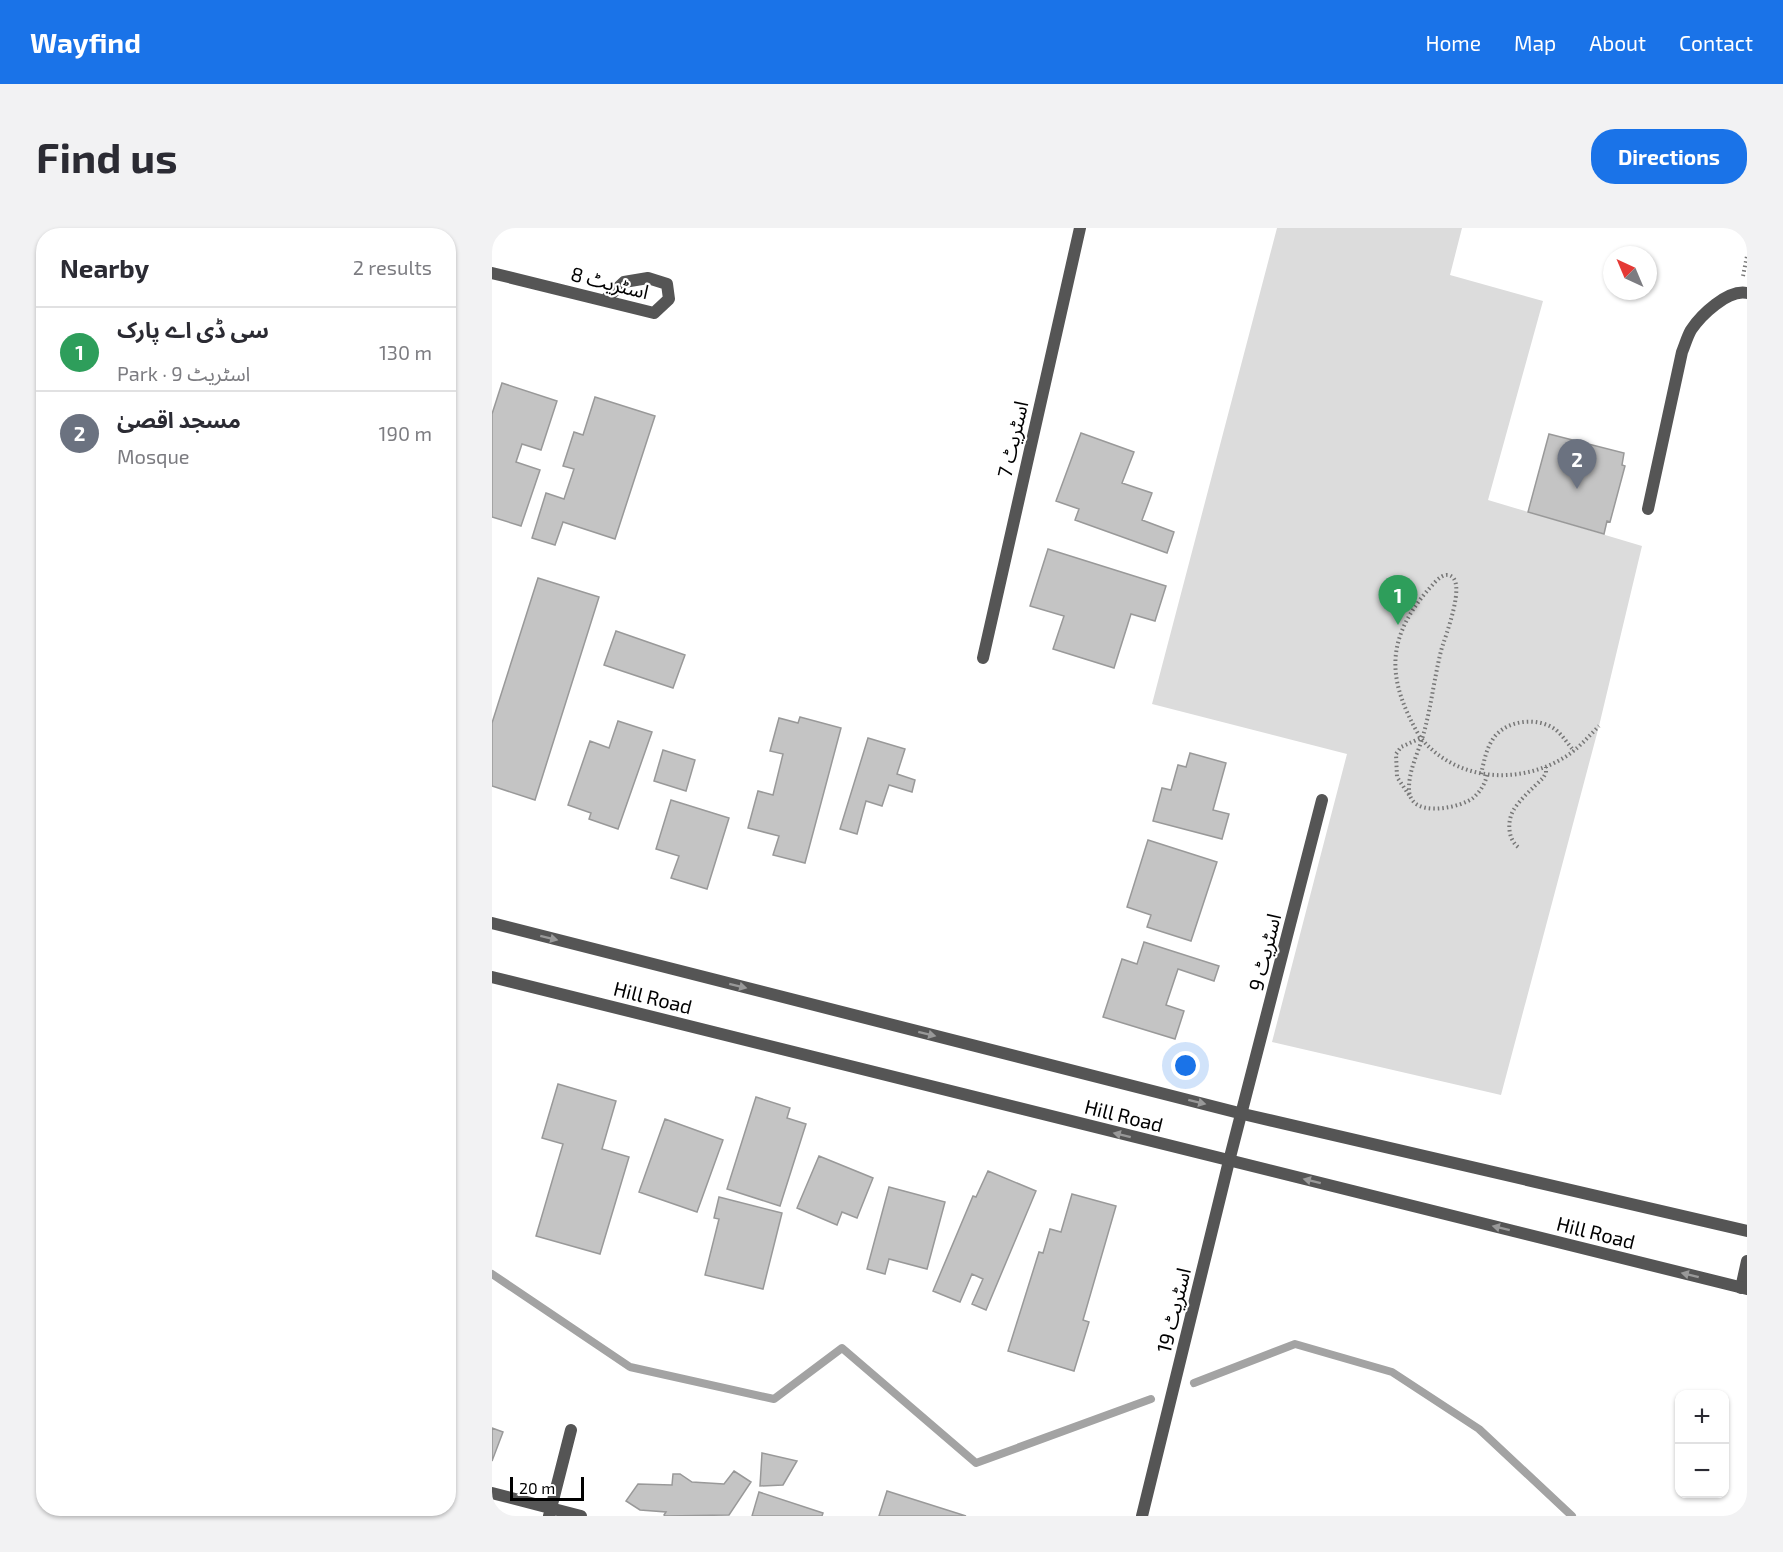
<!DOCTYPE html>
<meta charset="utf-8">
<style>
:root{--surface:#fff;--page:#f2f2f3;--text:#2b2b33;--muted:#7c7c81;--line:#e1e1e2;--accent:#1a73e8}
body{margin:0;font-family:"Exo 2","Noto Sans Arabic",sans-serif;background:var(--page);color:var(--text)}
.controls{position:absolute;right:18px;bottom:18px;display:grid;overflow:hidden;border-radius:12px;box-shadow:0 2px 4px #0004}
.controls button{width:54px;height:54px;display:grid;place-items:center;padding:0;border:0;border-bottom:2px solid var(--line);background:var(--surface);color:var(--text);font:30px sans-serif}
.compass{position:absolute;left:1111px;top:18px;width:54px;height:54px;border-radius:50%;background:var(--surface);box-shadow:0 2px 4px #0004;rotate:316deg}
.scale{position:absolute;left:18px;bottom:15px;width:74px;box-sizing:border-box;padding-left:6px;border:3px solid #000;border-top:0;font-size:16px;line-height:21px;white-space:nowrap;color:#000;-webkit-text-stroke:4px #fff;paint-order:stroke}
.you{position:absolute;left:694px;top:838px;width:21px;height:21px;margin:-15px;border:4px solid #fff;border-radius:50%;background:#1a73e8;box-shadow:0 0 0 9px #1a73e833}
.badge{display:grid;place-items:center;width:39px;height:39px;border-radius:50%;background:var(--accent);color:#fff;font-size:20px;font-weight:700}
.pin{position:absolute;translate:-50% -50px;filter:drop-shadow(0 2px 3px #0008)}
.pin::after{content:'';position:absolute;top:32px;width:21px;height:18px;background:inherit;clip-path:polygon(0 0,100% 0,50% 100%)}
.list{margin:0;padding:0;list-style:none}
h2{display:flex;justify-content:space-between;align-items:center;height:78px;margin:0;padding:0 24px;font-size:26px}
h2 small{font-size:20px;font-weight:400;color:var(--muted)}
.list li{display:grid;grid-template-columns:39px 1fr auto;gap:18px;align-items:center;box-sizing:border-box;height:84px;padding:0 24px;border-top:2px solid var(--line)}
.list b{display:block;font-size:22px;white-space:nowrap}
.list p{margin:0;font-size:20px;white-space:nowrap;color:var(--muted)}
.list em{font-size:20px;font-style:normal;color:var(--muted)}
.map{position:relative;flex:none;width:1255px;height:1288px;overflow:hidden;border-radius:24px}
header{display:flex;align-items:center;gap:36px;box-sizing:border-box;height:84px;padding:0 30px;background:var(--accent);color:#fff}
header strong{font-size:28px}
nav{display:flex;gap:33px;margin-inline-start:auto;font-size:21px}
.intro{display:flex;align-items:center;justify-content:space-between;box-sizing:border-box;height:144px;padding:0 36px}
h1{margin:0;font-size:42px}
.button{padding:15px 27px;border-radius:24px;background:var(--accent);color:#fff;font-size:21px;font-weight:700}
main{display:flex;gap:36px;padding:0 36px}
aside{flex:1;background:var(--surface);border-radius:24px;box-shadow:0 2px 4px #0004}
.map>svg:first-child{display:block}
.green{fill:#dcdcdc}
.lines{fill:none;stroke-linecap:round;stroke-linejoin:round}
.stream{stroke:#a3a3a3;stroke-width:8}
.building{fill:#c4c4c4;stroke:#999;stroke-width:1.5}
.path{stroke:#777;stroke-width:4;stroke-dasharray:1.5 3;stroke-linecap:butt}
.service{stroke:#555;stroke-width:12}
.minor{stroke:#555;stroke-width:12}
.tertiary{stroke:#555;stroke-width:12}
.oneway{fill:#999}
.labels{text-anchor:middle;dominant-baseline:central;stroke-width:4.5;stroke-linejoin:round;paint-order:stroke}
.street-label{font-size:20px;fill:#000;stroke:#fff}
</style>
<header>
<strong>Wayfind</strong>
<nav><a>Home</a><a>Map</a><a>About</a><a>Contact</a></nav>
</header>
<div class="intro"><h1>Find us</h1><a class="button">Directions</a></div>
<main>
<aside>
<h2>Nearby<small>2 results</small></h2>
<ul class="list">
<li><span class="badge" style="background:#2e9e5b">1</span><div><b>سی ڈی اے پارک</b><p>Park · اسٹریٹ 9</p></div><em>130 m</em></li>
<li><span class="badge" style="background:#6b7280">2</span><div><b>مسجد اقصیٰ</b><p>Mosque</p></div><em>190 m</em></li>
</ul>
</aside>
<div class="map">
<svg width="1255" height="1288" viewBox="0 0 1255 1288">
<rect width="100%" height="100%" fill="#fff"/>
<path class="green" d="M785,0H970L958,47L1051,73L996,272L1150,318L1107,498L1009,867L780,814L855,526L660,476Z"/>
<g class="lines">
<path class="stream" d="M0,1046L138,1139L282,1171L350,1120L484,1235L659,1171
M702,1155L803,1116L900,1144L987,1201L1080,1288"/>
</g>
<path class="building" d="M10,155L65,173L49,222L30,216L24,234L48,242L29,298L0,289V186Z
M103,169L163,188L123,311L71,294L63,317L40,310L54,265L72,271L82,241L71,238L82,204L91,207Z
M589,205L642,224L630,255L660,265L650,292L682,304L675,325L583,292L587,281L564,273Z
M1057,206L1132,225L1130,237L1133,238L1118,294L1115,293L1112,306L1036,284Z
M556,321L674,358L663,393L639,386L622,440L561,421L572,388L538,378Z
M46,350L107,369L43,572L0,558V495Z
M124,403L193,427L181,460L112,437Z
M308,489L349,500L313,635L281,627L287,608L256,600L266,563L281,567L291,526L278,523L287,490L306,495Z
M126,493L160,504L126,601L97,591L99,585L76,577L98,513L117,520Z
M376,510L413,521L405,546L423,552L420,564L397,557L390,578L374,573L365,606L348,601Z
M171,522L203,532L194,563L162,553Z
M698,525L734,535L721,582L737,586L730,611L661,593L670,560L679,562L686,537L694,539Z
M179,572L237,590L215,661L179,650L187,628L164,621Z
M656,612L725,634L699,713L655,699L659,687L635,679Z
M652,714L727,738L722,753L686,741L674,777L692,783L683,811L611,789L630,731L645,736Z
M66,856L124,873L110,921L137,929L108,1026L44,1008L71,916L50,910Z
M264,869L298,880L295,890L314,896L288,978L235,961Z
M173,891L231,912L205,984L147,964Z
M327,928L381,950L365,990L350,984L345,997L305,980Z
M496,943L544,963L494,1082L480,1076L491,1051L480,1046L468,1074L441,1063L481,968L484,969Z
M397,959L453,974L435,1041L397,1031L393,1046L375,1041Z
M580,966L624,978L591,1092L597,1094L582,1143L516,1123L547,1024L551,1025L558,1001L569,1004Z
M227,969L290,985L271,1061L213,1047L227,991L222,990Z
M0,1200L11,1204L0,1233Z
M270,1225L305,1233L291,1257L268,1258Z
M242,1243L259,1254L237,1287L173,1288L172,1287L174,1284L148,1282L134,1273L146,1256L180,1257L181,1246H188L200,1254L232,1256Z
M395,1263L474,1288H387Z
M267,1264L331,1285L330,1288H260Z"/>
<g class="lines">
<path class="path" d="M1251,48L1255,28
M989,546C992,534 994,521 1001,511C1013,492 1046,488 1064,502C1071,508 1076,516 1082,523
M995,547C993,556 988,564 981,570C969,579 932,587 921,573C918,569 917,566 917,560C917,542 926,525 931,508C939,480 942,451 949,423C952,411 977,350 956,347C948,346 940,358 935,363C892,414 896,454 928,509C963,553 1026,558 1073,529C1086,521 1096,509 1107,498
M917,567L905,549L904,526L909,519L929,510
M1026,619C1016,611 1015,594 1021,583C1027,572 1042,559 1051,550L1054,545V539"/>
<path class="service" d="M1156,281L1190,124C1193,117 1195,109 1199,102C1209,87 1236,61 1255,65"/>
<path class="minor" d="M0,45L162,85L177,71L175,56L156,50L132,54L115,70
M491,430L588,0
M1249,1060L1255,1033
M0,1265L89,1288
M57,1288L79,1202
M650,1288L737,933L830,572"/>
<path class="tertiary" d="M0,695L751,886L1255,1003
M0,749L1255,1061"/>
</g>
<defs><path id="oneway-solid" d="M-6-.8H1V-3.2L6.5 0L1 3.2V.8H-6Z" transform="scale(1.5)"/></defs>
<g class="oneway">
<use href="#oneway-solid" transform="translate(57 710) rotate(14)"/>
<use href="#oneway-solid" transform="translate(246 758) rotate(14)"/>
<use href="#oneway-solid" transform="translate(435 806) rotate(14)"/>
<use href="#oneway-solid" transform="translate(705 874) rotate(14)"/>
<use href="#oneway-solid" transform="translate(630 907) rotate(-166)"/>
<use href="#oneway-solid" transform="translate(820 953) rotate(-166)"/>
<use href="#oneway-solid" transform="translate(1009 1000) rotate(-166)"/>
<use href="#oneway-solid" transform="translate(1198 1047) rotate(-166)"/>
</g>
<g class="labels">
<g class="street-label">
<text transform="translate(118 54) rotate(14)">اسٹریٹ 8</text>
<text transform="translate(520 211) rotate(-77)">اسٹریٹ 7</text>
<text transform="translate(772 724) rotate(-76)">اسٹریٹ 9</text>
<text transform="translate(161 769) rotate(14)">Hill Road</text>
<text transform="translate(632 887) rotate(14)">Hill Road</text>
<text transform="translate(1104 1004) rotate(14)">Hill Road</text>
<text transform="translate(681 1082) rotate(-76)">اسٹریٹ 19</text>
</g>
</g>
</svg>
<div class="controls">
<button>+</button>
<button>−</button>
</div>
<svg class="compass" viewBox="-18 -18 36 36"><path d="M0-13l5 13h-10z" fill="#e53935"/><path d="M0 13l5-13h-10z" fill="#7c7c81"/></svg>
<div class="scale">20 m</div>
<div class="you"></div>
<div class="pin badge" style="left:906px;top:397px;background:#2e9e5b">1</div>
<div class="pin badge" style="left:1085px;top:261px;background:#6b7280">2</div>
</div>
</main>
